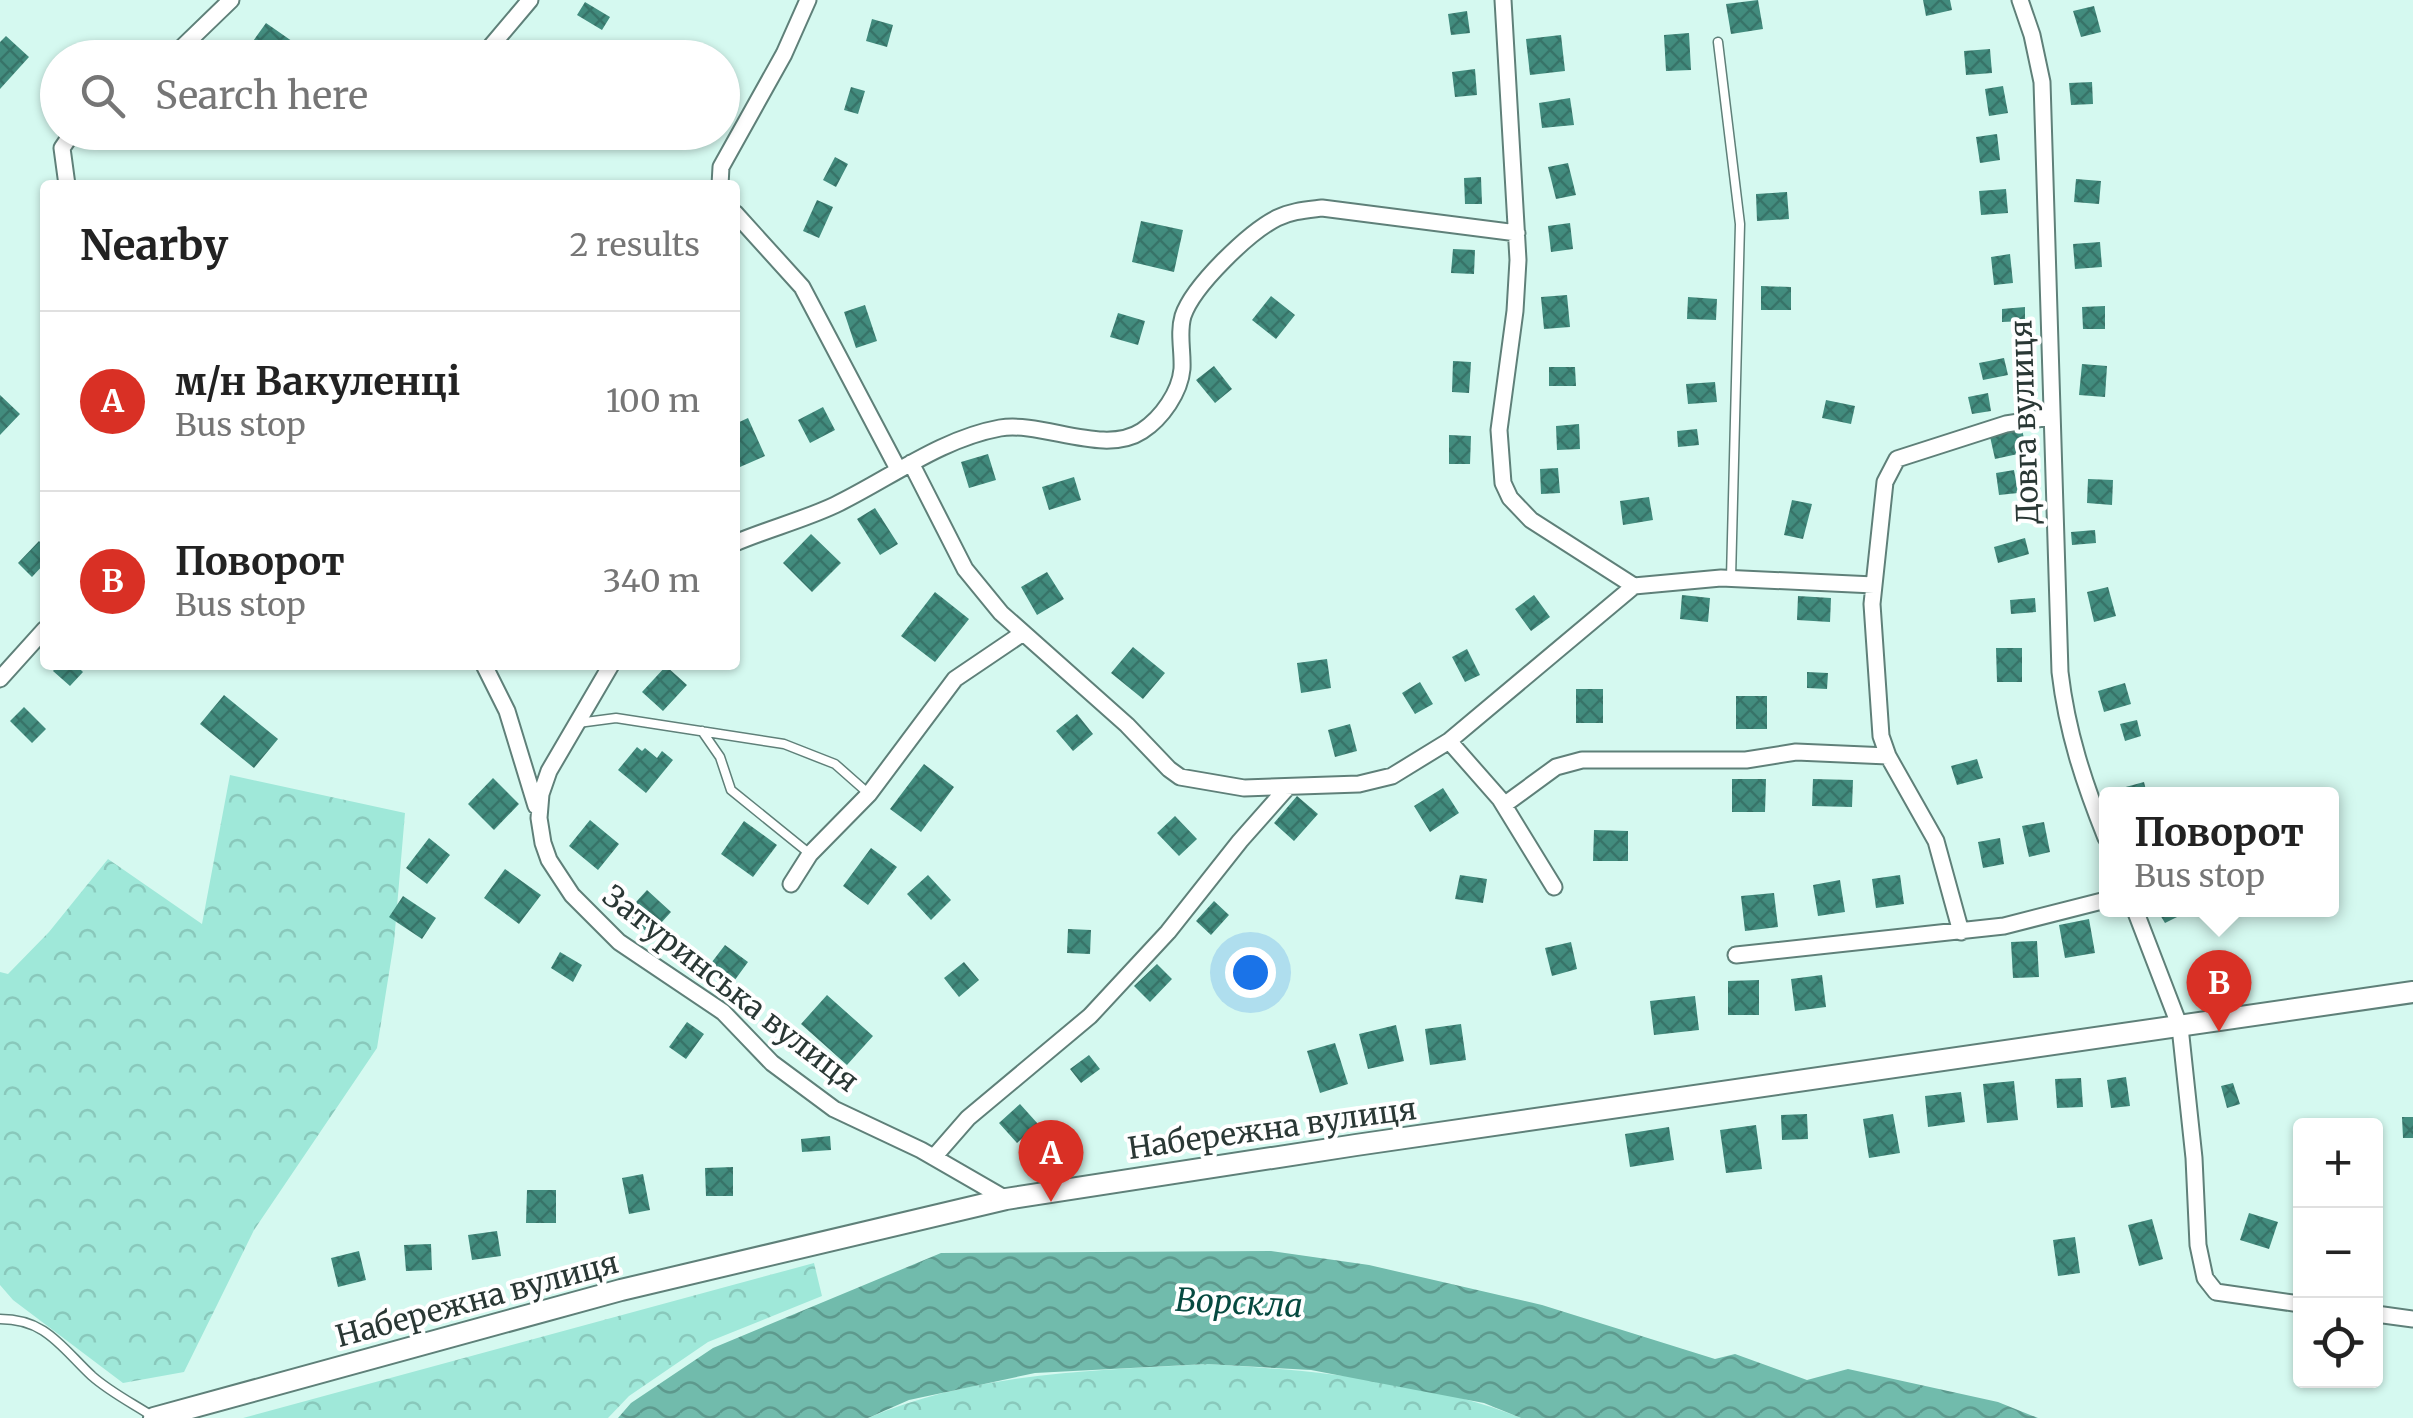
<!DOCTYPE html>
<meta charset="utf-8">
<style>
:root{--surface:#fff;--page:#f6f6f6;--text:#222;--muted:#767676;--line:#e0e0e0;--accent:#d93025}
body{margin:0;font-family:Merriweather,serif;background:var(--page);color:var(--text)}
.controls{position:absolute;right:30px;bottom:30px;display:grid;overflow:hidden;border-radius:10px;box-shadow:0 2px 8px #0004}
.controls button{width:90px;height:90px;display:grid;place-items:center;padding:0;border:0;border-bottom:2px solid var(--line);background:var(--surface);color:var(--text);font:50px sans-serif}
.you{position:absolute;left:1250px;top:972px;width:35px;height:35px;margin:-25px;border:8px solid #fff;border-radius:50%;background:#1a73e8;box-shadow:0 0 0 15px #1a73e833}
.badge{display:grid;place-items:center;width:65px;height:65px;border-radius:50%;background:var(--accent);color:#fff;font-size:32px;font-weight:700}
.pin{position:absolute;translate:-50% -82px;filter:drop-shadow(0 2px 5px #0008)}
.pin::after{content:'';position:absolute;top:52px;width:35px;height:30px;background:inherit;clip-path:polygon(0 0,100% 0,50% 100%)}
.popup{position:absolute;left:2099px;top:787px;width:240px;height:130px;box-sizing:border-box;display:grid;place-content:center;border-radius:10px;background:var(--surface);filter:drop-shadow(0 2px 8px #0005);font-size:32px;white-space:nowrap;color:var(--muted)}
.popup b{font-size:38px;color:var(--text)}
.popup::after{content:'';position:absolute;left:50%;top:100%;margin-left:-20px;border:20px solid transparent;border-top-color:var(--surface)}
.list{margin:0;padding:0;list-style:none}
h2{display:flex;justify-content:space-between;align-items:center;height:130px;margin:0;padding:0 40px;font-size:42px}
h2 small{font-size:32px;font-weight:400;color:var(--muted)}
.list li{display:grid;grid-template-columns:65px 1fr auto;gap:30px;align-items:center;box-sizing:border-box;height:180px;padding:0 40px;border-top:2px solid var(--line)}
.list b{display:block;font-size:38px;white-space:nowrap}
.list p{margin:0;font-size:32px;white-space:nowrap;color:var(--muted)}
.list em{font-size:32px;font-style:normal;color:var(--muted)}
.icon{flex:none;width:55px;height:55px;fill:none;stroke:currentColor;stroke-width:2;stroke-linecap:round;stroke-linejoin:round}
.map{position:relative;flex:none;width:2413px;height:1418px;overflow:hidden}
.search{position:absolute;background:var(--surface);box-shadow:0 2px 8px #0004;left:40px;top:40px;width:700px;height:110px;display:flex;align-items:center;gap:25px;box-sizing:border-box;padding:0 35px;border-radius:55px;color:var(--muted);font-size:38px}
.panel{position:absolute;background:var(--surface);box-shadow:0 2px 8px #0004;left:40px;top:180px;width:700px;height:490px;border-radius:10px}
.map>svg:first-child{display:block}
.forest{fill:url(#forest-crowns)}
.water{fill:url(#water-waves)}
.building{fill:url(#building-cross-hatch)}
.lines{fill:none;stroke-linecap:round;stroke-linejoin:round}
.lane-casing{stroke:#5f8079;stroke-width:11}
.street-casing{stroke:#5f8079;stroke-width:19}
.secondary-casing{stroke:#5f8079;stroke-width:24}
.lane{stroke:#fff;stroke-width:8}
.street{stroke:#fff;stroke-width:15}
.secondary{stroke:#fff;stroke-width:20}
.labels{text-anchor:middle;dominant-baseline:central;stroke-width:8;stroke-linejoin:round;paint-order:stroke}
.street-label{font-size:30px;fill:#2a3835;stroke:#fff}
.water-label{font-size:32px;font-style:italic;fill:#064a40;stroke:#fff}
</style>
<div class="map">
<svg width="2413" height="1418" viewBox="0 0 2413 1418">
<defs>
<pattern id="forest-crowns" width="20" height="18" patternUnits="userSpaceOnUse" patternTransform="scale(2.5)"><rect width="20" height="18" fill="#9fe8d9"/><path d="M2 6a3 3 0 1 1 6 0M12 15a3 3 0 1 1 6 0" fill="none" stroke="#89c8bb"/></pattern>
<pattern id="water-waves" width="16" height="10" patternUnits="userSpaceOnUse" patternTransform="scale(2.5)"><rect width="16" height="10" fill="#71bbac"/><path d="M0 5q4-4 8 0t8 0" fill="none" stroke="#5d998d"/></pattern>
<pattern id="building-cross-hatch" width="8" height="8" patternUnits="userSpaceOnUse" patternTransform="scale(2.5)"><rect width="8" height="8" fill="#428c7e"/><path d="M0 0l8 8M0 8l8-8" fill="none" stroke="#377368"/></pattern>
</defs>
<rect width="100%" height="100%" fill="#d5f9f0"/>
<path class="forest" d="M230,775L405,813L394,942L377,1048L254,1230L184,1372L123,1383L13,1300L0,1285V972L8,974L49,932L108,859L202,924Z
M814,1263L822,1296L708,1342L629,1396L608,1418H243Z
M1207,1364C1308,1370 1427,1380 1521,1418H868C978,1372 1089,1371 1207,1364Z"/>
<path class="water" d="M1271,1251L1369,1265L1542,1305L1715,1359L1735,1354L1807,1380L1848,1369L1998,1402L2038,1418H1521L1484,1403L1311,1370L1207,1364L1035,1373L909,1400L868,1418H618L631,1403L713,1348L941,1253Z"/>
<path class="building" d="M1758,0L1763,29L1731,34L1726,4Z
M1923,0H1950L1952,10L1926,16Z
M585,2L610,17L602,30L577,15Z
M2094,6L2101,32L2081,37L2073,11Z
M1467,11L1470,33L1451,35L1448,14Z
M872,19L893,25L887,47L866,41Z
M266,23L299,46L291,58H241Z
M1689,33L1691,70L1666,71L1664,35Z
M1561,35L1565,71L1530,75L1526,39Z
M6,36L29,57L0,89V42Z
M1990,49L1992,73L1966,75L1964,51Z
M1475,69L1477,95L1455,97L1452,72Z
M2092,82L2093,104L2071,105L2069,83Z
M2003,86L2008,113L1989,116L1985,89Z
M851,87L865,91L858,114L844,110Z
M1570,98L1574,125L1542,128L1539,103Z
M1997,134L2000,160L1980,163L1976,137Z
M835,157L848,164L836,187L823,180Z
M1568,163L1576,195L1556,199L1548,167Z
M1481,177L1482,204H1465L1464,178Z
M2076,179L2101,181L2099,204L2074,202Z
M2006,189L2008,213L1981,215L1979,191Z
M1787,192L1789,219L1757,221L1756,194Z
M817,200L833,207L819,238L803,231Z
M1141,221L1183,230L1174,272L1132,262Z
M1570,223L1573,249L1551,252L1548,226Z
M2100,242L2102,267L2075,269L2073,244Z
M1453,249L1475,250L1474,274L1451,273Z
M2010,254L2013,283L1994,285L1991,257Z
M1761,286L1791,287V310H1761Z
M1567,295L1570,327L1544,329L1541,297Z
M1271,296L1295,315L1276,339L1252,320Z
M1688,297L1717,299L1716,320L1687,319Z
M865,305L877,341L856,348L844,312Z
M2105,306V329H2083L2082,307Z
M2025,307V321L2002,322V309Z
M1118,313L1145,321L1138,345L1110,337Z
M2004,358L2008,375L1983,380L1979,363Z
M1453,361L1471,362L1469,393L1452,392Z
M2082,364L2107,366L2105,397L2079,395Z
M1214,366L1232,389L1215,403L1196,380Z
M1549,367H1575L1576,386H1549Z
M1715,382L1717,402L1688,404L1686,384Z
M1988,393L1991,411L1972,414L1968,397Z
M0,395L20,414L0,435Z
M1826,400L1855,406L1851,424L1822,418Z
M823,407L835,430L810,443L798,420Z
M748,418L765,456L740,467L735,456V424Z
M1579,424L1580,449L1557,450L1556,426Z
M2021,425L2027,452L1995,459L1989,432Z
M1697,429L1699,445L1678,447L1677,431Z
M1449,435L1471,436L1470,464H1449Z
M988,454L996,480L969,488L961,462Z
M1558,468L1560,493L1541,494L1540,469Z
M2014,470L2018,493L1999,495L1996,473Z
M1074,477L1081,500L1049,510L1042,487Z
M2088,479L2113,480L2112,505L2087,503Z
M1649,497L1653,520L1623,525L1620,501Z
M1792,500L1812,504L1803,539L1784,535Z
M875,508L898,544L880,555L857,519Z
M2095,530L2096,543L2072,545L2071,532Z
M811,534L841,563L812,592L783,563Z
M2025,538L2029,554L1998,563L1994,547Z
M39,541L45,547V563L32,577L18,563Z
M1047,572L1064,599L1037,615L1021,587Z
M2108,587L2116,616L2094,622L2087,592Z
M935,592L969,619L935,662L901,636Z
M1534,595L1550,617L1531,631L1515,609Z
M1682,595L1710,598L1708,622L1680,619Z
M1798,596L1831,598L1830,622L1797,620Z
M2035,598L2036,612L2011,614L2010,600Z
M1133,647L1165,673L1143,699L1111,673Z
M1996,648H2022V682H1997Z
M1467,649L1480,675L1465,682L1452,657Z
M1327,659L1331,688L1301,693L1297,663Z
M58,665H76L83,672L70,686L53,671Z
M666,666L687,685L663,711L642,692Z
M1807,672L1828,673L1827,689L1807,688Z
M1420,682L1433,704L1415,714L1402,693Z
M2125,683L2131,704L2104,712L2098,691Z
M1576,689H1603V723H1576Z
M224,695L278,739L254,768L200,724Z
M1736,696H1767V729H1736Z
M24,707L46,729L32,743L10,721Z
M1077,714L1093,734L1073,751L1056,731Z
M2137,720L2141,736L2125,741L2120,724Z
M1350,724L1357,751L1335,757L1328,730Z
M637,747L642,751L645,748L657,758L662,751L673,760L646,793L618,770Z
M1977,759L1983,778L1957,785L1951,766Z
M924,764L954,787L921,832L890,809Z
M493,778L519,804L494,830L468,804Z
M1732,779H1766L1765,812H1732Z
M1813,779L1853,780L1852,807L1812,806Z
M2144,782L2147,794H2124L2122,788Z
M1443,788L1459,813L1430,832L1414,806Z
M1297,796L1318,814L1294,841L1274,823Z
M1175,816L1197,839L1179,856L1157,833Z
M590,820L619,844L598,870L569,846Z
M744,821L777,845L753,877L721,854Z
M2044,822L2050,852L2029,857L2022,826Z
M1594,830L1628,831V861H1593Z
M429,838L450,855L427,884L406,868Z
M2000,838L2004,864L1983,868L1978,842Z
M871,848L897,867L868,905L843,886Z
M505,869L541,895L519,924L484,898Z
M928,875L951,900L931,920L907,894Z
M1460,875L1487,879L1483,903L1455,899Z
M1900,875L1904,904L1876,908L1872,879Z
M1840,880L1845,912L1818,916L1813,885Z
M647,890L671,912L650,935L626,913Z
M1774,893L1778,927L1745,931L1741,896Z
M403,896L436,918L422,939L389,917Z
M1214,901L1229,915L1211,935L1196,921Z
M2157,910H2183L2185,913L2165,923Z
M2089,919L2095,953L2065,958L2059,925Z
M1068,929L1091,930L1090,954L1067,953Z
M2037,941L2039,977L2013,978L2011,942Z
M1571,942L1577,969L1552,976L1545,948Z
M725,945L748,962L729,988L705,971Z
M560,952L582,965L573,982L551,968Z
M964,962L979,980L959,997L944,978Z
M1157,964L1172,979L1150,1002L1134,986Z
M1822,975L1826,1007L1795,1011L1791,979Z
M1759,980V1015H1728V981Z
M827,995L873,1036L847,1065L801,1024Z
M1695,996L1699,1030L1654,1035L1650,1001Z
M687,1022L704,1034L686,1059L669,1047Z
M1461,1024L1466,1060L1430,1065L1425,1029Z
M1396,1025L1404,1061L1368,1069L1359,1034Z
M1335,1043L1348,1084L1320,1093L1307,1051Z
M1089,1055L1100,1069L1081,1083L1070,1069Z
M2126,1077L2130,1106L2111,1108L2107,1080Z
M2081,1078L2083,1107L2057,1108L2055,1079Z
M2014,1081L2018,1120L1987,1123L1983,1084Z
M2233,1083L2240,1104L2227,1108L2221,1086Z
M1961,1092L1965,1122L1928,1127L1925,1096Z
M1020,1104L1038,1124L1017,1143L999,1123Z
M1807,1114L1808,1139L1782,1140L1781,1115Z
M1893,1114L1900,1153L1869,1158L1863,1119Z
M2402,1117H2413V1138H2403Z
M1756,1125L1762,1169L1726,1173L1720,1130Z
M1669,1127L1674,1160L1630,1167L1625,1134Z
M830,1136L831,1150L802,1152L801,1139Z
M733,1167V1196H706L705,1168Z
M643,1174L650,1210L629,1214L622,1178Z
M527,1190H556V1223H526Z
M2249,1213L2278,1222L2269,1249L2240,1240Z
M2152,1219L2163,1259L2139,1266L2128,1225Z
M497,1231L501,1256L472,1260L468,1235Z
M2075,1237L2080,1273L2058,1276L2053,1240Z
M431,1244L432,1270L406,1271L404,1245Z
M359,1251L366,1280L338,1287L331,1258Z"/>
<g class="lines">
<defs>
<path id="lane" d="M1718,42L1740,224L1731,578
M578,723L616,718L784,744L835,764L869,794
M702,731L720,757L731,790L810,854
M0,1319C46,1319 61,1347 92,1376C110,1392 132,1403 152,1416"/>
<path id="street" d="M1503,0L1518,260L1515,311L1499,430L1503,483L1510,498L1531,520L1634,586
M2020,0L2032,35L2042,82L2060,672C2067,732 2084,783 2106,838
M171,58L231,0
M481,58L530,0
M67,185L62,148L73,132
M720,185L721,167L784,54L808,0
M735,213L802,287L898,469
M911,463L965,569L1001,613L1127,725L1169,769L1180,777L1244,788L1359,784L1392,776L1449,741L1634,586L1721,578L1874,585
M735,543C768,529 803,520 835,505C889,479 940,439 1000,428C1043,421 1104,456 1142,431C1162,418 1180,392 1182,369C1183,351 1178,333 1183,316C1193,286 1249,232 1277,218C1291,211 1306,210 1322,208L1517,233
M484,665L507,711L536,806
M611,665L549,771L541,794L539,818L543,843L549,860L572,895L619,942L723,1012L772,1063L834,1109L921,1150L1006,1199
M0,679L45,629
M1449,741L1500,799L1554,887
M1504,805L1556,767L1582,760H1746L1796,752L1888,756
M791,884L810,854L869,794L955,679L1023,633
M2135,910L2180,1027L2194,1158L2198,1245L2205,1278L2216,1292L2300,1304
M1961,932L1936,841L1888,756L1881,736L1872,604L1885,482L1897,459L2006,424L2050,417
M1736,955L2004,926L2106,900
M934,1157L968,1118L1090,1016L1168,932L1240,841L1287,788
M2376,1314L2413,1319"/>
<path id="secondary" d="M154,1418L621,1290L1006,1199L1356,1145L2413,992"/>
</defs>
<use href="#lane" class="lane-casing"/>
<use href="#street" class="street-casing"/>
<use href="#secondary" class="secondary-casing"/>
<use href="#lane" class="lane"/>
<use href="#street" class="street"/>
<use href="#secondary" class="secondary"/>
</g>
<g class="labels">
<g class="street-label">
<text transform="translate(2024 422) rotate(-92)">Довга вулиця</text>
<text transform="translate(731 988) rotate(38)">Затуринська вулиця</text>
<text transform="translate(1272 1128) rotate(-8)">Набережна вулиця</text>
<text transform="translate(477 1299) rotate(-15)">Набережна вулиця</text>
</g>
<g class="water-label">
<text transform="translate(1239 1303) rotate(3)">Ворскла</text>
</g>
</g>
</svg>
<div class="controls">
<button>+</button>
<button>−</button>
<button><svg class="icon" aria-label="locate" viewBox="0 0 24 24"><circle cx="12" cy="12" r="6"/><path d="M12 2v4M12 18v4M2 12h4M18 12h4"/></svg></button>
</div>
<div class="you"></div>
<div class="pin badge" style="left:1051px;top:1202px">A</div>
<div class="pin badge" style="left:2219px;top:1032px">B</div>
<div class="popup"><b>Поворот</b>Bus stop</div>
<div class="search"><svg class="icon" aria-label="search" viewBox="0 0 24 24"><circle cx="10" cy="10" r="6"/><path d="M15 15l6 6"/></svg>Search here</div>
<section class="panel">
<h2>Nearby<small>2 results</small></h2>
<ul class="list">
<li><span class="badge">A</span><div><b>м/н Вакуленці</b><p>Bus stop</p></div><em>100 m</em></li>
<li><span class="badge">B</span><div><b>Поворот</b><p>Bus stop</p></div><em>340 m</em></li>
</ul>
</section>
</div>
